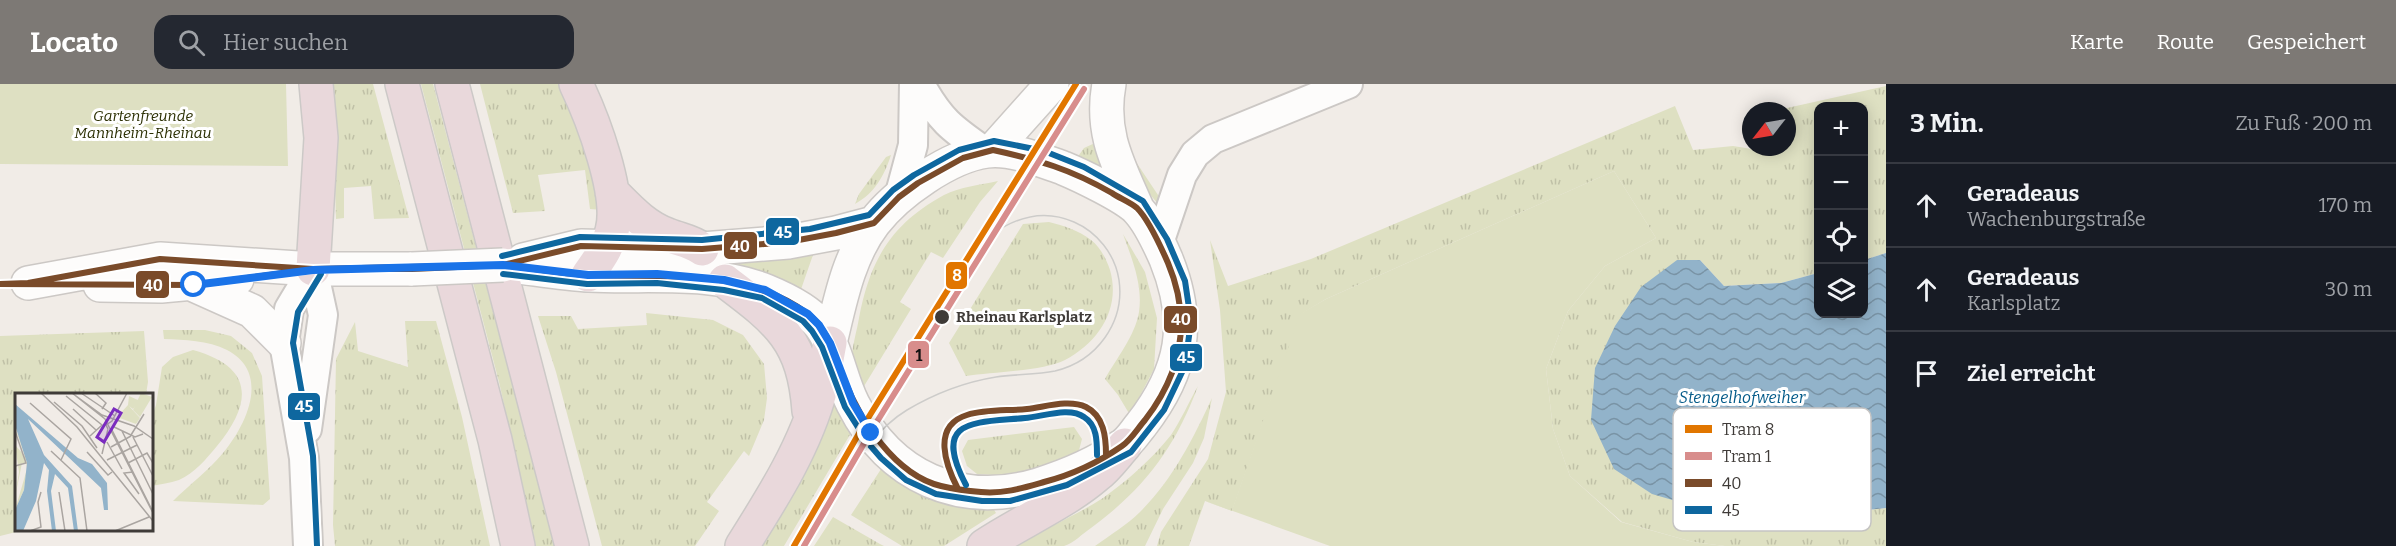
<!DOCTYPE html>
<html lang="de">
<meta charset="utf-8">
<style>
:root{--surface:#171b24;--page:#242831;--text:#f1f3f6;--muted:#9ea1a6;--line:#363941;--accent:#7d7975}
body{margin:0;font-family:Bitter,serif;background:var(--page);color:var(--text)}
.controls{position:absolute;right:18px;top:18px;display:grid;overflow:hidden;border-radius:12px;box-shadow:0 3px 15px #0003}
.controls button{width:54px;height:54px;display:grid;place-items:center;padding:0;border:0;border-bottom:2px solid var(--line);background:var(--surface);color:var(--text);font:30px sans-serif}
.compass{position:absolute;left:1742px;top:18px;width:54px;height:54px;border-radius:50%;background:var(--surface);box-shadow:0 3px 15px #0003;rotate:239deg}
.stop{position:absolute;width:18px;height:18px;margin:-14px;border:4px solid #1a73e8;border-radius:50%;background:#fff}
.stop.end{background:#1a73e8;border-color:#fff;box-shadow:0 2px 6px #0008}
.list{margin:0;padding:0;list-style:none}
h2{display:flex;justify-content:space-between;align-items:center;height:78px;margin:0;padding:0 24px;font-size:26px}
h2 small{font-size:20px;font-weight:400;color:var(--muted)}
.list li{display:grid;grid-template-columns:39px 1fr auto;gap:18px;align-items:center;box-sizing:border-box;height:84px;padding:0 24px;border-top:2px solid var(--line)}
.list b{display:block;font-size:22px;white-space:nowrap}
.list p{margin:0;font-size:20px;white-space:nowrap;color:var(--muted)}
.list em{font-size:20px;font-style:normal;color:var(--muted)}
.icon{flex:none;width:33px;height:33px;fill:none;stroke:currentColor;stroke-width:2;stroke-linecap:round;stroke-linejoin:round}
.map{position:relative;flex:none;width:1886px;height:462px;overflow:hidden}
header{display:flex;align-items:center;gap:36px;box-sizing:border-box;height:84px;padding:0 30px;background:var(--accent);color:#fff}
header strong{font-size:28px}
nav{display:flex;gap:33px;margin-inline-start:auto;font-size:21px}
.search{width:420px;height:54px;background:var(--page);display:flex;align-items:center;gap:15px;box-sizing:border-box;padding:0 21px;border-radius:18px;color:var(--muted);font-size:22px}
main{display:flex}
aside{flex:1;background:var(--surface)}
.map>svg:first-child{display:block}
.grass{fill:url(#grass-tufts)}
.garden{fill:#dee0c2}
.water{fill:url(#water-waves)}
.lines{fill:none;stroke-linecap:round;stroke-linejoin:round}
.street-casing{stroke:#ccc8c5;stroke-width:32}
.secondary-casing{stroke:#ccc8c5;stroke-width:36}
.highway-casing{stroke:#ccc9c7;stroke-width:36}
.street{stroke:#fdfcfb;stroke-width:28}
.secondary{stroke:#fdfcfb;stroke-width:33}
.highway{stroke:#e9d8db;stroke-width:33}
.tram{stroke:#cdccca;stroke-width:1.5}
.secondary-bridge-casing{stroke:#ccc8c5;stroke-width:36;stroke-linecap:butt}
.secondary-bridge{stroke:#fdfcfb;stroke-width:33}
.bus-1-casing{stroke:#fff;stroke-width:10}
.bus-2-casing{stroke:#fff;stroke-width:10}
.bus-1{stroke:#7a4b2a;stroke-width:6}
.bus-2{stroke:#0e679f;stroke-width:6}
.tram-1-casing{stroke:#fff;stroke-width:10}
.tram-2-casing{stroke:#fff;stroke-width:10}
.tram-1{stroke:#e17600;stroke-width:6}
.tram-2{stroke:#d88d8c;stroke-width:6}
.route{stroke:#1a73e8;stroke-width:8}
.stop-dot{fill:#3f3b38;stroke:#fff;stroke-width:2}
.labels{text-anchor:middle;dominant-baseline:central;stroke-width:6;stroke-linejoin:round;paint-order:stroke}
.park-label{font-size:15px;font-style:italic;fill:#2c3004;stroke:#fff}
.stop-label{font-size:15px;font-weight:bold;fill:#3f3b38;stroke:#fff;text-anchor:start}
.water-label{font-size:16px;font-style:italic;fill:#045b89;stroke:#fff}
.inset-road{fill:none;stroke:#aaa5a1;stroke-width:1.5}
.view{fill:#7b2cbf;fill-opacity:0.15;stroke:#7b2cbf;stroke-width:3}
.inset-edge{fill:none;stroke:#3f3b38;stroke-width:3}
.key{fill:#fff;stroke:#c5c4c3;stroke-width:1.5}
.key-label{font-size:16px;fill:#3f3b38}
.line-badge{stroke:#fff;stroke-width:2}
.badge-label{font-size:16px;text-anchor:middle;font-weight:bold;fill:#fff}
.pale-badge-label{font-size:16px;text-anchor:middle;font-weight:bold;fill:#111}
</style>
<header>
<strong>Locato</strong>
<div class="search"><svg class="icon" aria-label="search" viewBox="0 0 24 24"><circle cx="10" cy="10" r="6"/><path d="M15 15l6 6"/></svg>Hier suchen</div>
<nav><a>Karte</a><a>Route</a><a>Gespeichert</a></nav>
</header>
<main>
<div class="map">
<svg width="1886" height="462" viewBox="0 0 1886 462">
<defs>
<pattern id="grass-tufts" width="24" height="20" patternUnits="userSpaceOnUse" patternTransform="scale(1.5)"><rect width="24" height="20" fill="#dee0c2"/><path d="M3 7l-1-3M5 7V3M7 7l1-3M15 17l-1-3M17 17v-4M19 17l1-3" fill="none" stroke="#c0c1a7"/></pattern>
<pattern id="water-waves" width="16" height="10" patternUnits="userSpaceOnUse" patternTransform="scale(1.5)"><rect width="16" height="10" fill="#92b3ca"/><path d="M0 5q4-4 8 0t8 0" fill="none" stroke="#7993a5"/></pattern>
</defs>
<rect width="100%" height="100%" fill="#f1ece7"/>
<path class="grass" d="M326,0H373L409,134L374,135L371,102L344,104V134L336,135L334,64Z
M421,0H433L555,462H536L499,298Z
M480,0H566L603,126L590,125L585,86L538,91L545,127L513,129Z
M1886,2V169L1864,176V22H1818V189L1781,199L1724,202L1700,176L1693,422L1810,432L1886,424V462H1725L1693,458L1622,438L1570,392L1553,345L1546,285L1568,227L1605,182L1656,154L1614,87L1326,215L1301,230L1232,427L1205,417L1189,462H1157L1161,448L1208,375L1226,308L1220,226L1210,156L1228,202L1311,175L1675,22L1693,66L1733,62L1752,65V63H1787V27H1774Z
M1095,59L1108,86L1074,78L1084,64Z
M891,71C884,92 875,109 855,120L859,110L886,73Z
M1132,72L1160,114L1158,120L1143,102Z
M998,97L980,118L943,174L931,168L900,218L911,225L858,312C856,299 851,284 852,271C853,259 857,246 859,234C870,176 891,140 944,111C960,103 980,101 998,97Z
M1049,138C1064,142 1078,146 1091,156C1100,163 1106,174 1110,186C1121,224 1099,258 1065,276C1044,287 992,288 966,292L949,259L1023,140Z
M1123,150L1145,188L1157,234L1154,285L1130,331L1118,311L1105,295C1116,275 1135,252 1139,228C1143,201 1132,175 1123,150Z
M814,168L798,214L711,180Z
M646,229L713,236L743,251L764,280L767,314L764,336L749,372L744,367L707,418L719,427L695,462H602L556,288L538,232H571L578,245L647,241Z
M405,237H436L462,333L490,462H335L333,441L336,275L355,238L358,267L408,283Z
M163,246H205L231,252L252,269L262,292L270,415L263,421L173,417C189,401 209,386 223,369C247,340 271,289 227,266C208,256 184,256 164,255Z
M144,247L148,298L146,310H16V446H24L0,452V252Z
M193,266C254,283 253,318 217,362C206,375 195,389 179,396C170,399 160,400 152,402V333L156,321L162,283L173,273Z
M1198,302C1175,364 1144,405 1091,444C1083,449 1073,460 1064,462C1050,462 1032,462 1018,462C1045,444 1075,432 1103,414C1127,397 1153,374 1171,351C1181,336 1189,318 1198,302Z
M833,312L854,344L784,462H760Z
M1212,314L1204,354L1193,379L1163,425L1145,462H1095C1110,451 1127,441 1140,428C1173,395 1193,355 1212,314Z
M1074,343L1082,355L1078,370L1024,393L977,390L967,382L962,367L968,356Z
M885,379L993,424L996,429L944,462H902L851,431Z
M833,433L880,460L884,462H814Z"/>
<path class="garden" d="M0,0H286L288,82L0,80Z
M1614,87L1656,154L1605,182L1568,227L1546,285L1553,345L1570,392L1621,438L1693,458L1725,462H1330L1205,417L1232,426L1300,230L1326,215Z"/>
<path class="water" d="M1886,169V424L1810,432L1693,422L1652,410L1614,385L1591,336L1595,284L1615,242L1641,203L1677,176H1700L1724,202L1781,199L1818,189V230H1864V176Z"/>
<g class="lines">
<defs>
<path id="street" d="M920,0C940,36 951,44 984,67
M899,113L913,61L914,0
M1159,159L1182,91L1195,70L1213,55L1348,0
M307,345L323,231L313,185
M308,462L304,374L284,259L289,225L313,185"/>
<path id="secondary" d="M1109,0C1100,49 1118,80 1137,124
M993,66L1052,0
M523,176L581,162L702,165L788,158L836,149L874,139
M503,181C532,184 560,190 589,191C645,194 712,185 766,207C783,214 808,226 820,241C837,264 840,295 853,320C890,393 959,424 1038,401C1067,392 1097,379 1122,362C1130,357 1135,348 1141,341C1183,287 1192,239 1166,175C1159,159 1150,139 1138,126C1126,113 1080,91 1063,84C1040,76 1012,64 987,67C949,72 897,109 874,139C848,173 840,218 830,259
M28,199L160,175L313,185H412
M100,201L161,202L237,195
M194,201L252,227L284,259"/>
<path id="highway" d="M402,0L495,356L518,462
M452,0L572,462
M576,0C592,33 622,111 612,147C608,163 598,177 588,191
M612,108C629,125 645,143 668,151C680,156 691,157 702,165
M313,185L321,54L316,0
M725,197C778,237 804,256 809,327
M742,462C773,413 806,361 821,304C825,289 827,274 830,259
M984,462C1020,438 1063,420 1096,392C1107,384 1116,371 1125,361"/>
</defs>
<use href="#street" class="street-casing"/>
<use href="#secondary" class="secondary-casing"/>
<use href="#highway" class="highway-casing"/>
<use href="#street" class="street"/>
<use href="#secondary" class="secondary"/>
<use href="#highway" class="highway"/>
<path class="tram" d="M835,412C854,381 875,345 907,326C934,310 965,298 996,293C1016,290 1036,291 1055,287C1097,277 1125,238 1119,196C1115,170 1097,148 1074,138C1031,119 994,144 966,174"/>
<defs>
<path id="secondary-bridge" d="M412,185L503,181"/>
</defs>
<use href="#secondary-bridge" class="secondary-bridge-casing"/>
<use href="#secondary-bridge" class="secondary-bridge"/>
<defs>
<path id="bus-1" d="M993,66C1039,76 1070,85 1112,109C1119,114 1130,118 1137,124C1149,136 1161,163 1168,179C1192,236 1182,288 1145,336C1138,344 1131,356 1122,362C1099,378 1071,391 1044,398C1023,404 1004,410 981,408C969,407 954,405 941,402C895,391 860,336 844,295C835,272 828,245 808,230C745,183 663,194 589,191C561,190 531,184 503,181L581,162L702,165L788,158L836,149L874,139L899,113L918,99L963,74Z
M160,175L313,185L194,201L0,200L28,199Z
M313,185H412L503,181
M313,185L503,181
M958,405C946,382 931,342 967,331C986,325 1007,327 1027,325C1045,323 1069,315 1086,323C1104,332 1106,353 1106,371"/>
<path id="bus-2" d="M502,172L580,153L702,156L810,145L869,131L893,106L914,91L959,66L994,57L1044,67L1084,83L1143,117L1167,155L1185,197L1191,237L1185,282L1164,326L1131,368L1067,401L1010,417H982L936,410L906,396L881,374L868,359L845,323L822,263L812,247L803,237L762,214L724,206L657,199L587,200L503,190
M966,401C931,334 974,339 1025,334C1042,333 1069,322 1084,333C1097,341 1097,357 1097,371
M317,462L313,372L293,259L298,228L321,190"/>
</defs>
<use href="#bus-1" class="bus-1-casing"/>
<use href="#bus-2" class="bus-2-casing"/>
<use href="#bus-1" class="bus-1"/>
<use href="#bus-2" class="bus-2"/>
<defs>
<path id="tram-1" d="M794,462L865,339L1076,0"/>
<path id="tram-2" d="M804,462L873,344L1084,5"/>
</defs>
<use href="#tram-1" class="tram-1-casing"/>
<use href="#tram-2" class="tram-2-casing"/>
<use href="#tram-1" class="tram-1"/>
<use href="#tram-2" class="tram-2"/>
</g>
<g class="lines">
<path class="route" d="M194,201L313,186L503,181L588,191L657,190L724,196L765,206L808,230L819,241L830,259L853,319L871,349"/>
</g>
<circle class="stop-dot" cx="942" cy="233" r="8"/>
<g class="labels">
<g class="park-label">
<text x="143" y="32">Gartenfreunde<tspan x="143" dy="17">Mannheim-Rheinau</tspan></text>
</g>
<g class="stop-label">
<text x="956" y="233">Rheinau Karlsplatz</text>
</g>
<g class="water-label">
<text x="1742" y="313">Stengelhofweiher</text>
</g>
</g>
<g transform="translate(15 309)">
<rect width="138" height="138" fill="#f1ece7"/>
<path d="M0,35L8,52L11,63L12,75L9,97L0,117L12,76L11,70H7L0,104L4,79L0,52L10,63Z" fill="#dee0c2"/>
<path d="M126,0L137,4L125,24L118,17Z" fill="#dee0c2"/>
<path d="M114,3L125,8L118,16L114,13L125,25L121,31L102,24L113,12Z" fill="#dee0c2"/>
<path d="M0,11L63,65L77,71L92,90L93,117H89L86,95L13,26L29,62L57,93L63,138H59L53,95L40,81L36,98L41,138H37L32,98L34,77L29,70L21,108L8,138H0V117L9,97L12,70L0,32Z" fill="#92b3ca"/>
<path class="inset-road" d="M26,0L62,34L138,128M57,0L87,22L119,33L138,46M57,0L90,26L138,120M66,0L100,23M80,0L91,10L87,16M51,3L87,32L75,43M39,9L67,33L82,55M15,10L56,46L46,67M58,16L81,37M97,33L120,44L128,41M96,35L138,119M93,36L91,32L97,28L112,0M0,38L11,70L0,73M107,38L138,101M116,42L129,21M118,44L138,83M92,49L107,76M96,54L116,43M36,58L65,85L72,138M72,59L93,82L97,79M87,61L93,36M92,67L122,52M113,70L132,60L138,70M118,79L109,80L124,101M44,99L50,138M15,138L26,134L23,109L26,99M100,138L134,124"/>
<path class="view" d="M99,16L106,20L89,49L82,44Z"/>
<rect width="138" height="138" class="inset-edge"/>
</g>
<rect x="1673" y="324" width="198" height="123" rx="9" class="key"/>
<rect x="1685" y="341" width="27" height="8" fill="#e17600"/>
<rect x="1685" y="368" width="27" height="8" fill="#d88d8c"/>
<rect x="1685" y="395" width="27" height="8" fill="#7a4b2a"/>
<rect x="1685" y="422" width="27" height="8" fill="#0e679f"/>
<g class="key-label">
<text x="1722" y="351">Tram 8</text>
<text x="1722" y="378">Tram 1</text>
<text x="1722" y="405">40</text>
<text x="1722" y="432">45</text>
</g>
<g class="line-badge">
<rect x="765" y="133" width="35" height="29" rx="6" fill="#0e679f"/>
<rect x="723" y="147" width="35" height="29" rx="6" fill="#7a4b2a"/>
<rect x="945" y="177" width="23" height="29" rx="6" fill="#e17600"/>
<rect x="135" y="186" width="35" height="29" rx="6" fill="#7a4b2a"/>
<rect x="1163" y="221" width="35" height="29" rx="6" fill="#7a4b2a"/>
<rect x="907" y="256" width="23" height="29" rx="6" fill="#d88d8c"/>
<rect x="1169" y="259" width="34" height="29" rx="6" fill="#0e679f"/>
<rect x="287" y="308" width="34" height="29" rx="6" fill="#0e679f"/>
</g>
<g class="badge-label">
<text x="783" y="154">45</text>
<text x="740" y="168">40</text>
<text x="957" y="197">8</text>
<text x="153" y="207">40</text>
<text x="1181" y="241">40</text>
<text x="1186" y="279">45</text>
<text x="304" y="328">45</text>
</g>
<g class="pale-badge-label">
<text x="919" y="277">1</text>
</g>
</svg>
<div class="controls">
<button>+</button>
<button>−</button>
<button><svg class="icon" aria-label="locate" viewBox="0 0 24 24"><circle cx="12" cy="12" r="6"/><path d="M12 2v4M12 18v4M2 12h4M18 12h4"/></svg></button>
<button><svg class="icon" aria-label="layers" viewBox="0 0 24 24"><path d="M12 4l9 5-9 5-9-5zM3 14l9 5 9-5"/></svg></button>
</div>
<svg class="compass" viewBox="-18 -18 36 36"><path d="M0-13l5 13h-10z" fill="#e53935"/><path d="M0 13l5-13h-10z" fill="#9ea1a6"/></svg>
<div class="stop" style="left:194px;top:201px"></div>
<div class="stop end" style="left:871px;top:349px"></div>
</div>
<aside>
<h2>3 Min.<small>Zu Fuß · 200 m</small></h2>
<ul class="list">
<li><svg class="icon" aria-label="ahead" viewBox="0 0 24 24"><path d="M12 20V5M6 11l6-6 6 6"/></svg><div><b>Geradeaus</b><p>Wachenburgstraße</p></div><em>170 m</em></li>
<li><svg class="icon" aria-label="ahead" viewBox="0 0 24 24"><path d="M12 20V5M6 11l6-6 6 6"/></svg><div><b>Geradeaus</b><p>Karlsplatz</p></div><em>30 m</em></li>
<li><svg class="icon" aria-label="arrive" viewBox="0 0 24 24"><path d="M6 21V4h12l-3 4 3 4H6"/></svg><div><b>Ziel erreicht</b></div></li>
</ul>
</aside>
</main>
